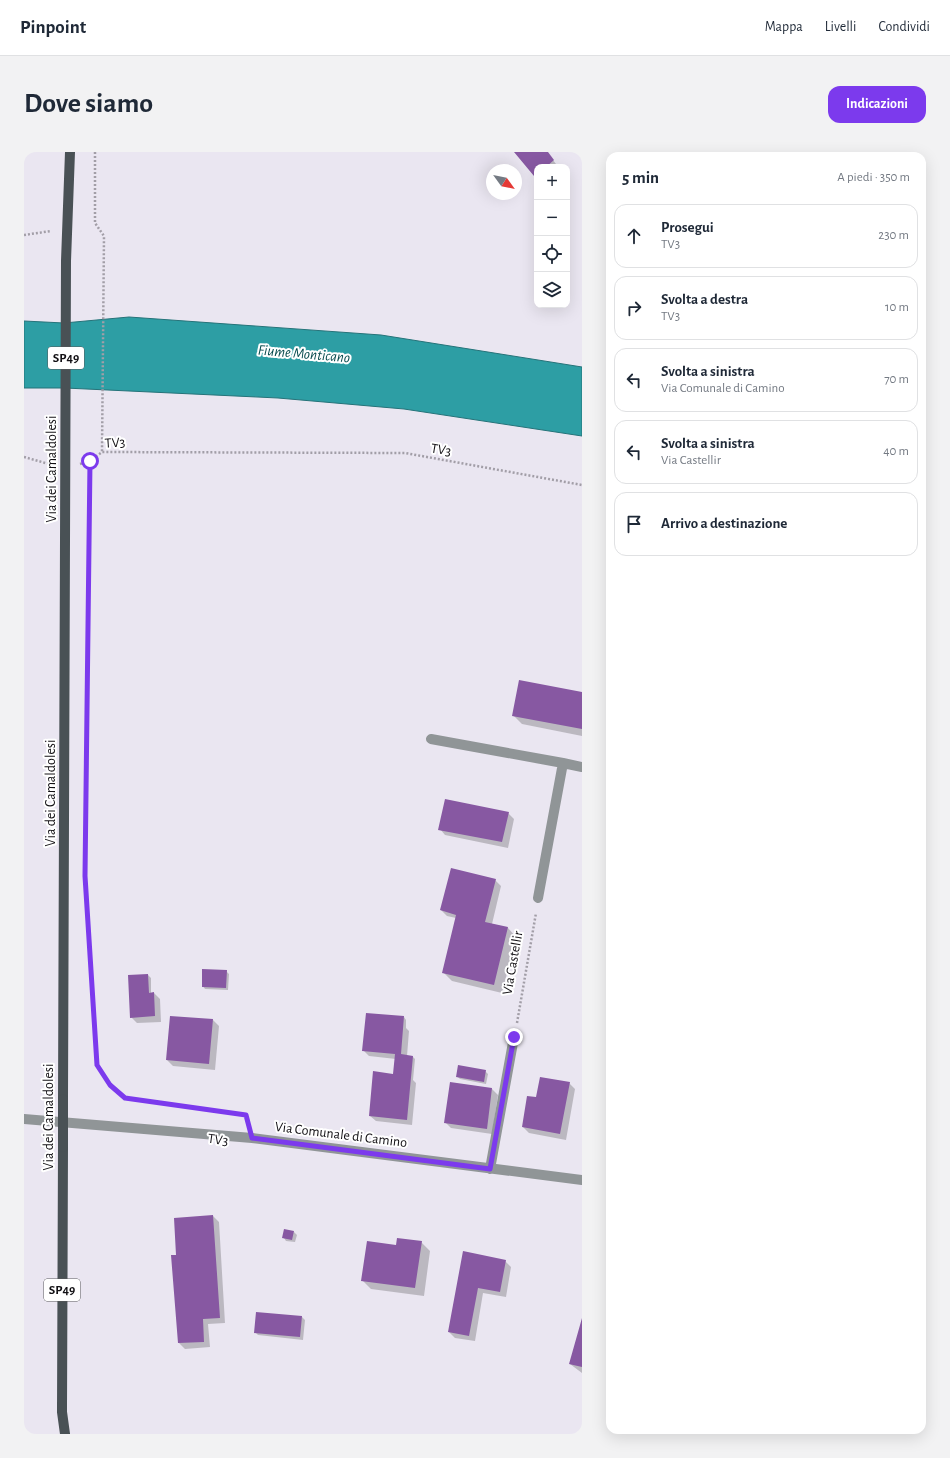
<!DOCTYPE html>
<html lang="it">
<meta charset="utf-8">
<style>
:root{--surface:#fff;--page:#f2f2f3;--text:#1f2937;--muted:#747a83;--line:#e0e1e3;--accent:#7c3aed}
body{margin:0;font-family:"Alegreya Sans",sans-serif;background:var(--page);color:var(--text)}
.controls{position:absolute;right:12px;top:12px;display:grid;overflow:hidden;border-radius:8px;box-shadow:0 4px 16px #0002}
.controls button{width:36px;height:36px;display:grid;place-items:center;padding:0;border:0;border-bottom:1px solid var(--line);background:var(--surface);color:var(--text);font:20px sans-serif}
.compass{position:absolute;left:462px;top:12px;width:36px;height:36px;border-radius:50%;background:var(--surface);box-shadow:0 4px 16px #0002;rotate:123deg}
.stop{position:absolute;width:12px;height:12px;margin:-9px;border:3px solid #7c3aed;border-radius:50%;background:#fff}
.stop.end{background:#7c3aed;border-color:#fff;box-shadow:0 1px 4px #0008}
.list{margin:0;padding:0;list-style:none}
h2{display:flex;justify-content:space-between;align-items:center;height:52px;margin:0;padding:0 16px;font-size:17px}
h2 small{font-size:13px;font-weight:400;color:var(--muted)}
.list li{display:grid;grid-template-columns:26px 1fr auto;gap:12px;align-items:center;box-sizing:border-box;height:64px;margin:0 8px 8px;padding:0 8px;border:1px solid var(--line);border-radius:12px}
.list b{display:block;font-size:15px;white-space:nowrap}
.list p{margin:0;font-size:13px;white-space:nowrap;color:var(--muted)}
.list em{font-size:13px;font-style:normal;color:var(--muted)}
.icon{flex:none;width:22px;height:22px;fill:none;stroke:currentColor;stroke-width:2;stroke-linecap:round;stroke-linejoin:round}
.map{position:relative;flex:none;width:558px;height:1282px;overflow:hidden;border-radius:12px}
header{display:flex;align-items:center;gap:24px;box-sizing:border-box;height:56px;padding:0 20px;background:var(--surface);border-bottom:1px solid var(--line)}
header strong{font-size:19px}
nav{display:flex;gap:22px;margin-inline-start:auto;font-size:14px}
.intro{display:flex;align-items:center;justify-content:space-between;box-sizing:border-box;height:96px;padding:0 24px}
h1{margin:0;font-size:28px}
.button{padding:10px 18px;border-radius:12px;background:var(--accent);color:#fff;font-size:14px;font-weight:700}
main{display:flex;gap:24px;padding:0 24px}
aside{flex:1;background:var(--surface);border-radius:12px;box-shadow:0 4px 16px #0002}
.map>svg:first-child{display:block}
.water{fill:#2d9ea4;stroke:#257379}
.shadow{fill:#0003}
.building{fill:#8758a2}
.lines{fill:none;stroke-linecap:round;stroke-linejoin:round}
.path{stroke:#a29ea7;stroke-width:2.5;stroke-dasharray:2 2;stroke-linecap:butt}
.minor{stroke:#909597;stroke-width:10}
.major{stroke:#495155;stroke-width:10}
.major-bridge{stroke:#495155;stroke-width:10}
.route{stroke:#7c3aed;stroke-width:5}
.labels{text-anchor:middle;dominant-baseline:central;stroke-width:4;stroke-linejoin:round;paint-order:stroke}
.shield{fill:#fff;stroke:#59585a;stroke-width:1}
.shield-label{font-size:13px;font-weight:bold;fill:#121014}
.street-label{font-size:14px;fill:#121014;stroke:#fff}
.water-label{font-size:15px;font-style:italic;fill:#04484b;stroke:#fff}
</style>
<header>
<strong>Pinpoint</strong>
<nav><a>Mappa</a><a>Livelli</a><a>Condividi</a></nav>
</header>
<div class="intro"><h1>Dove siamo</h1><a class="button">Indicazioni</a></div>
<main>
<div class="map">
<svg width="558" height="1282" viewBox="0 0 558 1282">
<rect width="100%" height="100%" fill="#eae6f1"/>
<path class="water" d="M105,165L357,183L558,215V284L380,257L254,246L41,236H0V169L40,171Z"/>
<path class="shadow" d="M492,0H523L532,12L528,15H513V26Z
M558,541V584L498,572L489,563Z
M484,661L490,667L484,696L421,683L416,677Z
M471,728L477,734L468,772L484,776L492,785L478,841L428,829L419,820L432,766L423,764L417,758Z
M202,819L205,822L204,838L181,837L179,834Z
M124,823L127,826V842L130,841L136,847L137,870L113,871L107,865Z
M380,865L382,868V876L385,879L383,904L389,905L391,907L389,928L392,931L388,973L352,969L346,964L373,924L372,907L345,904L339,898Z
M189,868L195,874L191,918L149,914L143,908Z
M461,919L464,922L462,932L436,927L433,924Z
M427,931L468,937L474,943L468,982L427,976L421,970Z
M545,931L551,937L542,988L505,981L499,975L513,947Z
M189,1064L195,1070L201,1171L184,1172L186,1195L161,1197L155,1191L148,1104L153,1103Z
M270,1080L273,1083L271,1090L262,1089L260,1086Z
M397,1090L406,1099L400,1144L347,1137L338,1128L373,1094Z
M440,1100L481,1109L487,1115L482,1145L459,1141L451,1189L431,1186L425,1180Z
M233,1161L278,1165L281,1168L279,1188L234,1183L231,1180Z
M558,1168V1221L546,1212Z"/>
<path class="building" d="M490,0H524L530,8L522,15H513V22L510,24Z
M495,528L558,540V577L488,564Z
M421,647L485,660L478,690L414,678Z
M427,716L472,727L461,770L484,775L470,833L418,821L432,763L416,758Z
M178,817L203,818L202,836L178,835Z
M124,822L125,841L130,840L131,864L106,866L104,823Z
M342,861L380,864L377,902L389,904L383,968L345,964L349,919L369,922L371,902L338,899Z
M146,864L189,867L185,912L142,908Z
M434,913L462,918L460,930L432,925Z
M516,925L546,930L536,982L498,975L503,944L512,945Z
M426,930L468,936L463,977L420,971Z
M189,1063L196,1166L179,1167L180,1190L154,1191L147,1103H152L150,1066Z
M260,1077L270,1079L268,1088L258,1086Z
M373,1086L398,1089L391,1136L337,1129L343,1089L372,1093Z
M439,1099L482,1108L476,1140L454,1136L445,1184L424,1180Z
M232,1160L278,1164L276,1185L230,1181Z
M558,1166V1215L545,1212Z"/>
<g class="lines">
<path class="path" d="M71,0V71L80,84L78,300
M0,83L27,79
M0,305L25,312
M56,312L66,309
M493,871L512,761
M224,969L222,963L101,946L86,933L73,913L61,724L66,309L78,300L381,301L558,333"/>
<path class="minor" d="M407,587L539,611
M514,746L539,611L558,615
M0,967L228,986L558,1028
M466,1017L490,885"/>
<path class="major" d="M39,947L42,109L46,0
M39,995L38,1260L41,1282"/>
<path class="major-bridge" d="M39,947V995"/>
</g>
<g class="lines">
<path class="route" d="M66,309L61,724L73,913L86,933L101,946L222,963L228,986L466,1017L490,885"/>
</g>
<g class="labels">
<g class="shield">
<rect x="24" y="195" width="36" height="22" rx="3"/>
<rect x="20" y="1127" width="36" height="22" rx="3"/>
</g>
<g class="shield-label">
<text x="42" y="206">SP49</text>
<text x="38" y="1138">SP49</text>
</g>
<g class="street-label">
<text transform="translate(91 291) rotate(-4)">TV3</text>
<text transform="translate(417 298) rotate(10)">TV3</text>
<text transform="translate(28 317) rotate(-90)">Via dei Camaldolesi</text>
<text transform="translate(27 641) rotate(-90)">Via dei Camaldolesi</text>
<text transform="translate(489 811) rotate(-80)">Via Castellir</text>
<text transform="translate(25 965) rotate(-90)">Via dei Camaldolesi</text>
<text transform="translate(317 983) rotate(7)">Via Comunale di Camino</text>
<text transform="translate(194 988) rotate(8)">TV3</text>
</g>
<g class="water-label">
<text transform="translate(280 202) rotate(5)">Fiume Monticano</text>
</g>
</g>
</svg>
<div class="controls">
<button>+</button>
<button>−</button>
<button><svg class="icon" aria-label="locate" viewBox="0 0 24 24"><circle cx="12" cy="12" r="6"/><path d="M12 2v4M12 18v4M2 12h4M18 12h4"/></svg></button>
<button><svg class="icon" aria-label="layers" viewBox="0 0 24 24"><path d="M12 4l9 5-9 5-9-5zM3 14l9 5 9-5"/></svg></button>
</div>
<svg class="compass" viewBox="-18 -18 36 36"><path d="M0-13l5 13h-10z" fill="#e53935"/><path d="M0 13l5-13h-10z" fill="#747a83"/></svg>
<div class="stop" style="left:66px;top:309px"></div>
<div class="stop end" style="left:490px;top:885px"></div>
</div>
<aside>
<h2>5 min<small>A piedi · 350 m</small></h2>
<ul class="list">
<li><svg class="icon" aria-label="ahead" viewBox="0 0 24 24"><path d="M12 20V5M6 11l6-6 6 6"/></svg><div><b>Prosegui</b><p>TV3</p></div><em>230 m</em></li>
<li><svg class="icon" aria-label="right" viewBox="0 0 24 24"><path d="M7 20v-9h11M14 6l5 5-5 5"/></svg><div><b>Svolta a destra</b><p>TV3</p></div><em>10 m</em></li>
<li><svg class="icon" aria-label="left" viewBox="0 0 24 24"><path d="M17 20v-9H6M10 6l-5 5 5 5"/></svg><div><b>Svolta a sinistra</b><p>Via Comunale di Camino</p></div><em>70 m</em></li>
<li><svg class="icon" aria-label="left" viewBox="0 0 24 24"><path d="M17 20v-9H6M10 6l-5 5 5 5"/></svg><div><b>Svolta a sinistra</b><p>Via Castellir</p></div><em>40 m</em></li>
<li><svg class="icon" aria-label="arrive" viewBox="0 0 24 24"><path d="M6 21V4h12l-3 4 3 4H6"/></svg><div><b>Arrivo a destinazione</b></div></li>
</ul>
</aside>
</main>
